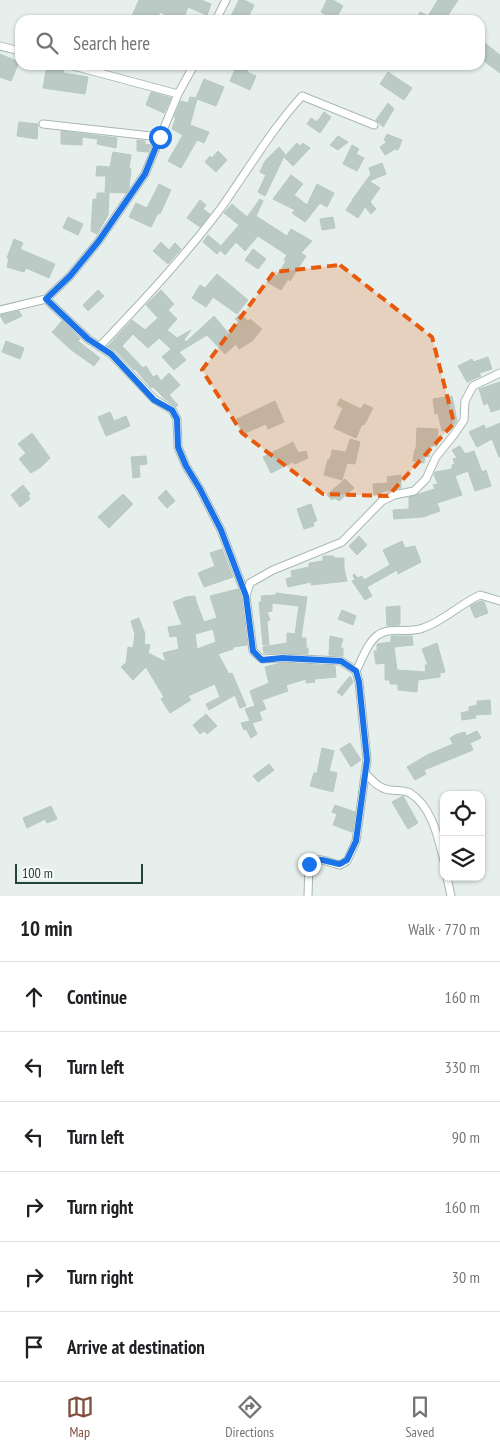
<!DOCTYPE html>
<meta charset="utf-8">
<style>
:root{--surface:#fff;--page:#f6f6f6;--text:#202124;--muted:#757577;--line:#e0e0e0;--accent:#7f4e3f}
body{margin:0;font-family:"PT Sans Narrow",sans-serif;background:var(--page);color:var(--text)}
.controls{position:absolute;right:15px;bottom:15px;display:grid;overflow:hidden;border-radius:10px;box-shadow:0 1px 4px #0004}
.controls button{width:45px;height:45px;display:grid;place-items:center;padding:0;border:0;border-bottom:1px solid var(--line);background:var(--surface);color:var(--text);font:25px sans-serif}
.scale{position:absolute;left:15px;bottom:12px;width:128px;box-sizing:border-box;padding-left:5px;border:2px solid #24423a;border-top:0;font-size:14px;line-height:18px;white-space:nowrap;color:#24423a;-webkit-text-stroke:4px #f7fbf9;paint-order:stroke}
.stop{position:absolute;width:15px;height:15px;margin:-11px;border:4px solid #1a73e8;border-radius:50%;background:#fff}
.stop.end{background:#1a73e8;border-color:#fff;box-shadow:0 1px 5px #0008}
.list{margin:0;padding:0;list-style:none}
h2{display:flex;justify-content:space-between;align-items:center;height:65px;margin:0;padding:0 20px;font-size:21px}
h2 small{font-size:16px;font-weight:400;color:var(--muted)}
.list li{display:grid;grid-template-columns:32px 1fr auto;gap:15px;align-items:center;box-sizing:border-box;height:70px;padding:0 20px;border-top:1px solid var(--line)}
.list b{display:block;font-size:19px;white-space:nowrap}
.list em{font-size:16px;font-style:normal;color:var(--muted)}
.icon{flex:none;width:28px;height:28px;fill:none;stroke:currentColor;stroke-width:2;stroke-linecap:round;stroke-linejoin:round}
.map{position:relative;flex:none;width:500px;height:896px;overflow:hidden}
.search{position:absolute;background:var(--surface);box-shadow:0 1px 4px #0004;left:15px;right:15px;top:15px;height:55px;display:flex;align-items:center;gap:12px;box-sizing:border-box;padding:0 18px;border-radius:15px;color:var(--muted);font-size:19px}
.sheet{height:485px;background:var(--surface)}
nav{display:flex;justify-content:space-around;align-items:center;box-sizing:border-box;height:70px;border-top:1px solid var(--line);background:var(--surface);font-size:14px;color:var(--muted)}
nav a{display:grid;justify-items:center;gap:2px}
nav .on{color:var(--accent)}
.map>svg:first-child{display:block}
.building{fill:#bbcac4;stroke:#b8c9c2;fill-rule:evenodd}
.lines{fill:none;stroke-linecap:round;stroke-linejoin:round}
.minor-casing{stroke:#a8b8b2;stroke-width:9}
.minor{stroke:#fff;stroke-width:7}
.route{stroke:#1a73e8;stroke-width:6}
.marked{fill:#e8590c;fill-opacity:0.2;stroke:#e8590c;stroke-width:4;stroke-dasharray:10 6;stroke-linejoin:round}
</style>
<div class="map">
<svg width="500" height="896" viewBox="0 0 500 896">
<rect width="100%" height="100%" fill="#e6efeb"/>
<path class="building" d="M139,0H201L211,4L207,15L188,7L183,20H172V18L160,12L156,20H130Z
M239,0H244L254,5L247,20H239L231,16Z
M327,0H333L343,6L335,20L321,12Z
M438,0H458L445,20H416L420,12L428,16Z
M480,39L500,55V73L480,58Z
M0,54L19,62L11,81L0,77Z
M47,65L65,66L63,73L88,77L85,94L43,88Z
M237,65H250L247,72L256,76L250,90L230,81Z
M388,72L412,88L404,100L380,84Z
M204,79L224,87L216,106L197,99L190,125L209,132L204,143L197,140L181,168L168,161L183,135L172,129L176,117H174L181,101L188,103L190,97L196,98Z
M151,92L171,98L164,113L146,105Z
M388,103L394,109L383,127L376,120Z
M324,112L331,117L320,133L307,124L311,118L317,122Z
M19,122L38,124L37,139L17,136Z
M61,131L117,138L116,148L97,144L98,139L82,137V145L61,144Z
M387,134L402,140L398,150L395,149L385,155L380,147L387,142L384,140Z
M338,136L348,142L338,150L330,145Z
M137,140L145,141V144L151,145L148,152L137,151Z
M297,143L300,146L303,143L310,148L293,166L284,157Z
M352,145L359,149L356,154L364,158L357,171L343,164Z
M279,147L285,154L265,196L258,192L266,175L260,172L265,161Z
M218,151L227,160L216,172L205,162L210,156L212,158Z
M113,152L131,155L129,168L131,169L129,188L126,193L105,192L106,176H96L97,166L110,167Z
M382,163L386,174L369,181L380,188L370,202L376,209L371,214L365,207L358,218L346,210L352,201L355,203L352,200L371,174L369,168Z
M291,175L303,184L294,195L307,205L317,184L334,193L327,207L320,203L305,222L292,213L295,210L273,199Z
M159,184L171,190L160,214L158,213L151,227L129,217L136,203L147,208Z
M97,193H109L108,215L97,234L91,231L93,199H97Z
M260,199L263,201L256,216L287,236L291,229L312,241L301,253L306,256L290,281L288,279L281,290L267,282L272,274L277,276L286,261L284,260L287,255L258,236L245,251L236,242L225,255L220,250L217,254L203,242L208,235L221,246L239,225L224,213L232,204L247,217Z
M200,200L206,205L203,209L210,214L200,227L187,218Z
M68,217L83,224L78,235L63,228Z
M333,217L335,228L322,230L320,219Z
M14,239L23,243L20,249L55,264L49,278L26,268L24,272L7,267L9,258H7Z
M161,242L169,250L175,243L181,249L168,264L153,251Z
M253,249L266,259L258,269L245,260Z
M217,274L248,300L237,314L213,297L206,307L192,298L200,285L205,288Z
M98,290L104,296L88,311L83,305Z
M161,290L174,304L168,310L177,319L167,330L177,338L191,330L184,340L186,342L214,316L229,334L239,322L235,319L240,314L248,321L250,319L262,329L252,341L239,349L236,344L225,354L207,335L179,352L186,360L174,370L162,357L171,349L159,338L148,348L133,334L122,346L143,368L146,366L153,377L157,375L161,381L169,373L180,385L169,395L178,405L176,407L165,399L153,387L151,388L135,369L134,370L115,350L108,346L132,320L145,330L158,318L146,305Z
M19,311L22,316L5,324L0,315Z
M62,321L80,339L78,341L100,358L94,366L70,349L52,332Z
M6,341L24,348L20,359L2,352Z
M488,357L492,369L479,373L481,376L467,382L458,366L472,359L473,362Z
M500,382V409L491,412L488,403L484,405L479,389Z
M452,396L457,421L451,429L442,431L438,413L435,414L433,399Z
M340,399L361,409L364,404L373,408L364,425L362,424L356,438L334,428L343,408L337,405Z
M275,401L284,422L268,429L266,424L243,434L237,419Z
M110,412L114,421L126,416L130,426L106,436L98,417Z
M500,423V457H499L492,439L477,447L469,432L484,425L486,429Z
M417,428L438,429L437,446H430L429,457L425,456L424,463L413,461L415,449H416Z
M32,433L50,458L41,467L31,473L19,459L26,453L18,444Z
M350,439L360,442L355,464L347,463L342,480L324,475L328,459L330,460L332,450L346,452Z
M293,442L298,453L306,451L308,458L295,464L293,462L271,473L263,457Z
M460,446L465,454L474,451L482,472L486,470L491,486L475,491L468,471L455,476L462,495L437,503L440,511L423,517L394,519L393,510L409,509V497L435,489L433,485L438,484L434,475L435,472L452,469V465L455,464L453,459L457,458L452,450Z
M146,456L147,464L139,465L140,477L133,478L131,457Z
M401,475V488L381,492V494L374,495L373,484L388,483L387,477Z
M345,479L354,488L339,501L335,498L332,500L327,495Z
M23,485L30,494L28,496L30,499L20,507L11,495Z
M166,490L175,501L167,508L158,498Z
M123,494L133,504L109,528L98,517Z
M311,504L317,521L313,522L314,526L304,529L297,509Z
M359,536L367,545L357,555L349,546Z
M402,541L405,548L415,546L421,562L398,574L397,570L367,587L372,596L365,600L352,581L355,580L353,575L354,574L358,578L362,576L364,580L390,565L383,550Z
M222,549L233,577L204,587L198,573L215,566L210,553Z
M323,556H334V558H344V568L347,581L311,585V582L288,587L286,579L292,577L291,571L309,567V563L323,561Z
M238,589L241,597L247,645L233,647V649L218,654L229,674L232,673L246,706L240,708L235,695L209,710L206,704L220,697L215,684L188,696L191,700L170,713L161,699L164,697L146,667L133,680L121,667L126,663L128,647L133,648L135,634L131,621L139,618L145,634L144,644L150,645L148,653L166,662L163,653L179,649L177,636L170,637L168,627L182,625L173,602L186,597L195,596L197,604L204,622L217,618L210,596ZM213,629L216,642L197,649L195,634Z
M276,593L307,597L301,638H306V648H308V654L264,653L263,647L287,643V633L295,634L299,606L272,603V611L267,612L270,620L267,621L269,645H263L259,602H262L261,596L276,595Z
M481,601L484,602L488,613L475,618L470,606Z
M400,606V625L387,626L386,607Z
M342,610L356,616L353,625L338,619Z
M330,636L343,639L340,648H343V656L329,655Z
M391,636H412L413,645L394,647L397,670L426,672L425,665H428L422,649L437,643L445,672L440,673V677L418,680L417,692L398,690V684H390V680H385V663L376,664L374,651H377V644L391,642Z
M281,663L335,666L336,677L314,679L315,682L306,683V679L286,685L288,691L262,700L266,709L259,712L262,720L252,723L257,734L251,738L246,729L244,730L241,723L250,721L245,709L255,706L250,691L269,683L265,667Z
M350,676L353,682L342,696L337,692Z
M490,700L491,714L475,715L476,718L462,720L461,713L469,711V707L477,705V701Z
M206,714L217,726L207,734L204,731L200,734L193,725Z
M477,731L481,738L470,743L473,750L424,770L426,774L415,780L407,767L427,755L453,744L450,738L457,734L465,732L466,736Z
M350,743L361,760L351,767L340,749Z
M322,748L334,751L329,771L337,773L333,792L310,786L314,773H317Z
M269,764L274,770L258,782L253,776Z
M403,796L418,823L408,829L392,802Z
M335,805L355,812L352,832L333,825L337,814L332,812Z
M51,806L57,819L47,823L45,819L27,828L23,818Z"/>
<g class="lines">
<defs>
<path id="minor" d="M216,20L226,0
M0,46L20,51
M70,65L178,94
M43,124L160,137
M46,299L88,339L111,354L154,399L172,410L177,419L178,447L186,466L200,489L221,530L246,596
M0,310L46,299L70,276L98,242L145,174L178,94L194,65
M100,346C142,302 185,256 221,208C248,170 271,130 302,96L374,125
M356,671C362,660 367,643 378,635C391,626 409,634 423,628C444,621 460,604 480,595L500,601
M365,773C373,781 379,789 390,790C396,791 404,790 410,793C432,807 438,837 444,861
M447,877L451,896
M308,896L309,864C317,855 329,863 340,865L347,861L356,841L367,760L359,682L356,671L341,661L281,658L262,659L253,651L246,596L250,583L273,570L342,542L382,501L394,495L414,491L426,479L436,457L453,436L464,420L465,401L473,386L500,373"/>
</defs>
<use href="#minor" class="minor-casing"/>
<use href="#minor" class="minor"/>
</g>
<g class="lines">
<path class="route" d="M160,137L145,174L98,242L70,276L46,299L88,339L111,354L154,400L172,410L177,419L178,447L186,466L200,489L221,530L246,596L253,651L262,660L282,658L341,661L356,671L359,682L367,760L356,841L347,860L340,864C329,863 317,855 309,864"/>
</g>
<path class="marked" d="M340,265L432,337L454,423L388,496L323,494L242,433L202,370L274,272Z"/>
</svg>
<div class="controls">
<button><svg class="icon" aria-label="locate" viewBox="0 0 24 24"><circle cx="12" cy="12" r="6"/><path d="M12 2v4M12 18v4M2 12h4M18 12h4"/></svg></button>
<button><svg class="icon" aria-label="layers" viewBox="0 0 24 24"><path d="M12 4l9 5-9 5-9-5zM3 14l9 5 9-5"/></svg></button>
</div>
<div class="scale">100 m</div>
<div class="stop" style="left:160px;top:137px"></div>
<div class="stop end" style="left:309px;top:864px"></div>
<div class="search"><svg class="icon" aria-label="search" viewBox="0 0 24 24"><circle cx="10" cy="10" r="6"/><path d="M15 15l6 6"/></svg>Search here</div>
</div>
<section class="sheet">
<h2>10 min<small>Walk · 770 m</small></h2>
<ul class="list">
<li><svg class="icon" aria-label="ahead" viewBox="0 0 24 24"><path d="M12 20V5M6 11l6-6 6 6"/></svg><div><b>Continue</b></div><em>160 m</em></li>
<li><svg class="icon" aria-label="left" viewBox="0 0 24 24"><path d="M17 20v-9H6M10 6l-5 5 5 5"/></svg><div><b>Turn left</b></div><em>330 m</em></li>
<li><svg class="icon" aria-label="left" viewBox="0 0 24 24"><path d="M17 20v-9H6M10 6l-5 5 5 5"/></svg><div><b>Turn left</b></div><em>90 m</em></li>
<li><svg class="icon" aria-label="right" viewBox="0 0 24 24"><path d="M7 20v-9h11M14 6l5 5-5 5"/></svg><div><b>Turn right</b></div><em>160 m</em></li>
<li><svg class="icon" aria-label="right" viewBox="0 0 24 24"><path d="M7 20v-9h11M14 6l5 5-5 5"/></svg><div><b>Turn right</b></div><em>30 m</em></li>
<li><svg class="icon" aria-label="arrive" viewBox="0 0 24 24"><path d="M6 21V4h12l-3 4 3 4H6"/></svg><div><b>Arrive at destination</b></div></li>
</ul>
</section>
<nav>
<a class="on"><svg class="icon" aria-label="map" viewBox="0 0 24 24"><path d="M3 6l6-2 6 2 6-2v14l-6 2-6-2-6 2zM9 4v14M15 6v14"/></svg>Map</a>
<a><svg class="icon" aria-label="directions" viewBox="0 0 24 24"><path d="M12 3l9 9-9 9-9-9zM9 14v-3h6M13 9l2 2-2 2"/></svg>Directions</a>
<a><svg class="icon" aria-label="saved" viewBox="0 0 24 24"><path d="M7 4h10v16l-5-4-5 4z"/></svg>Saved</a>
</nav>
